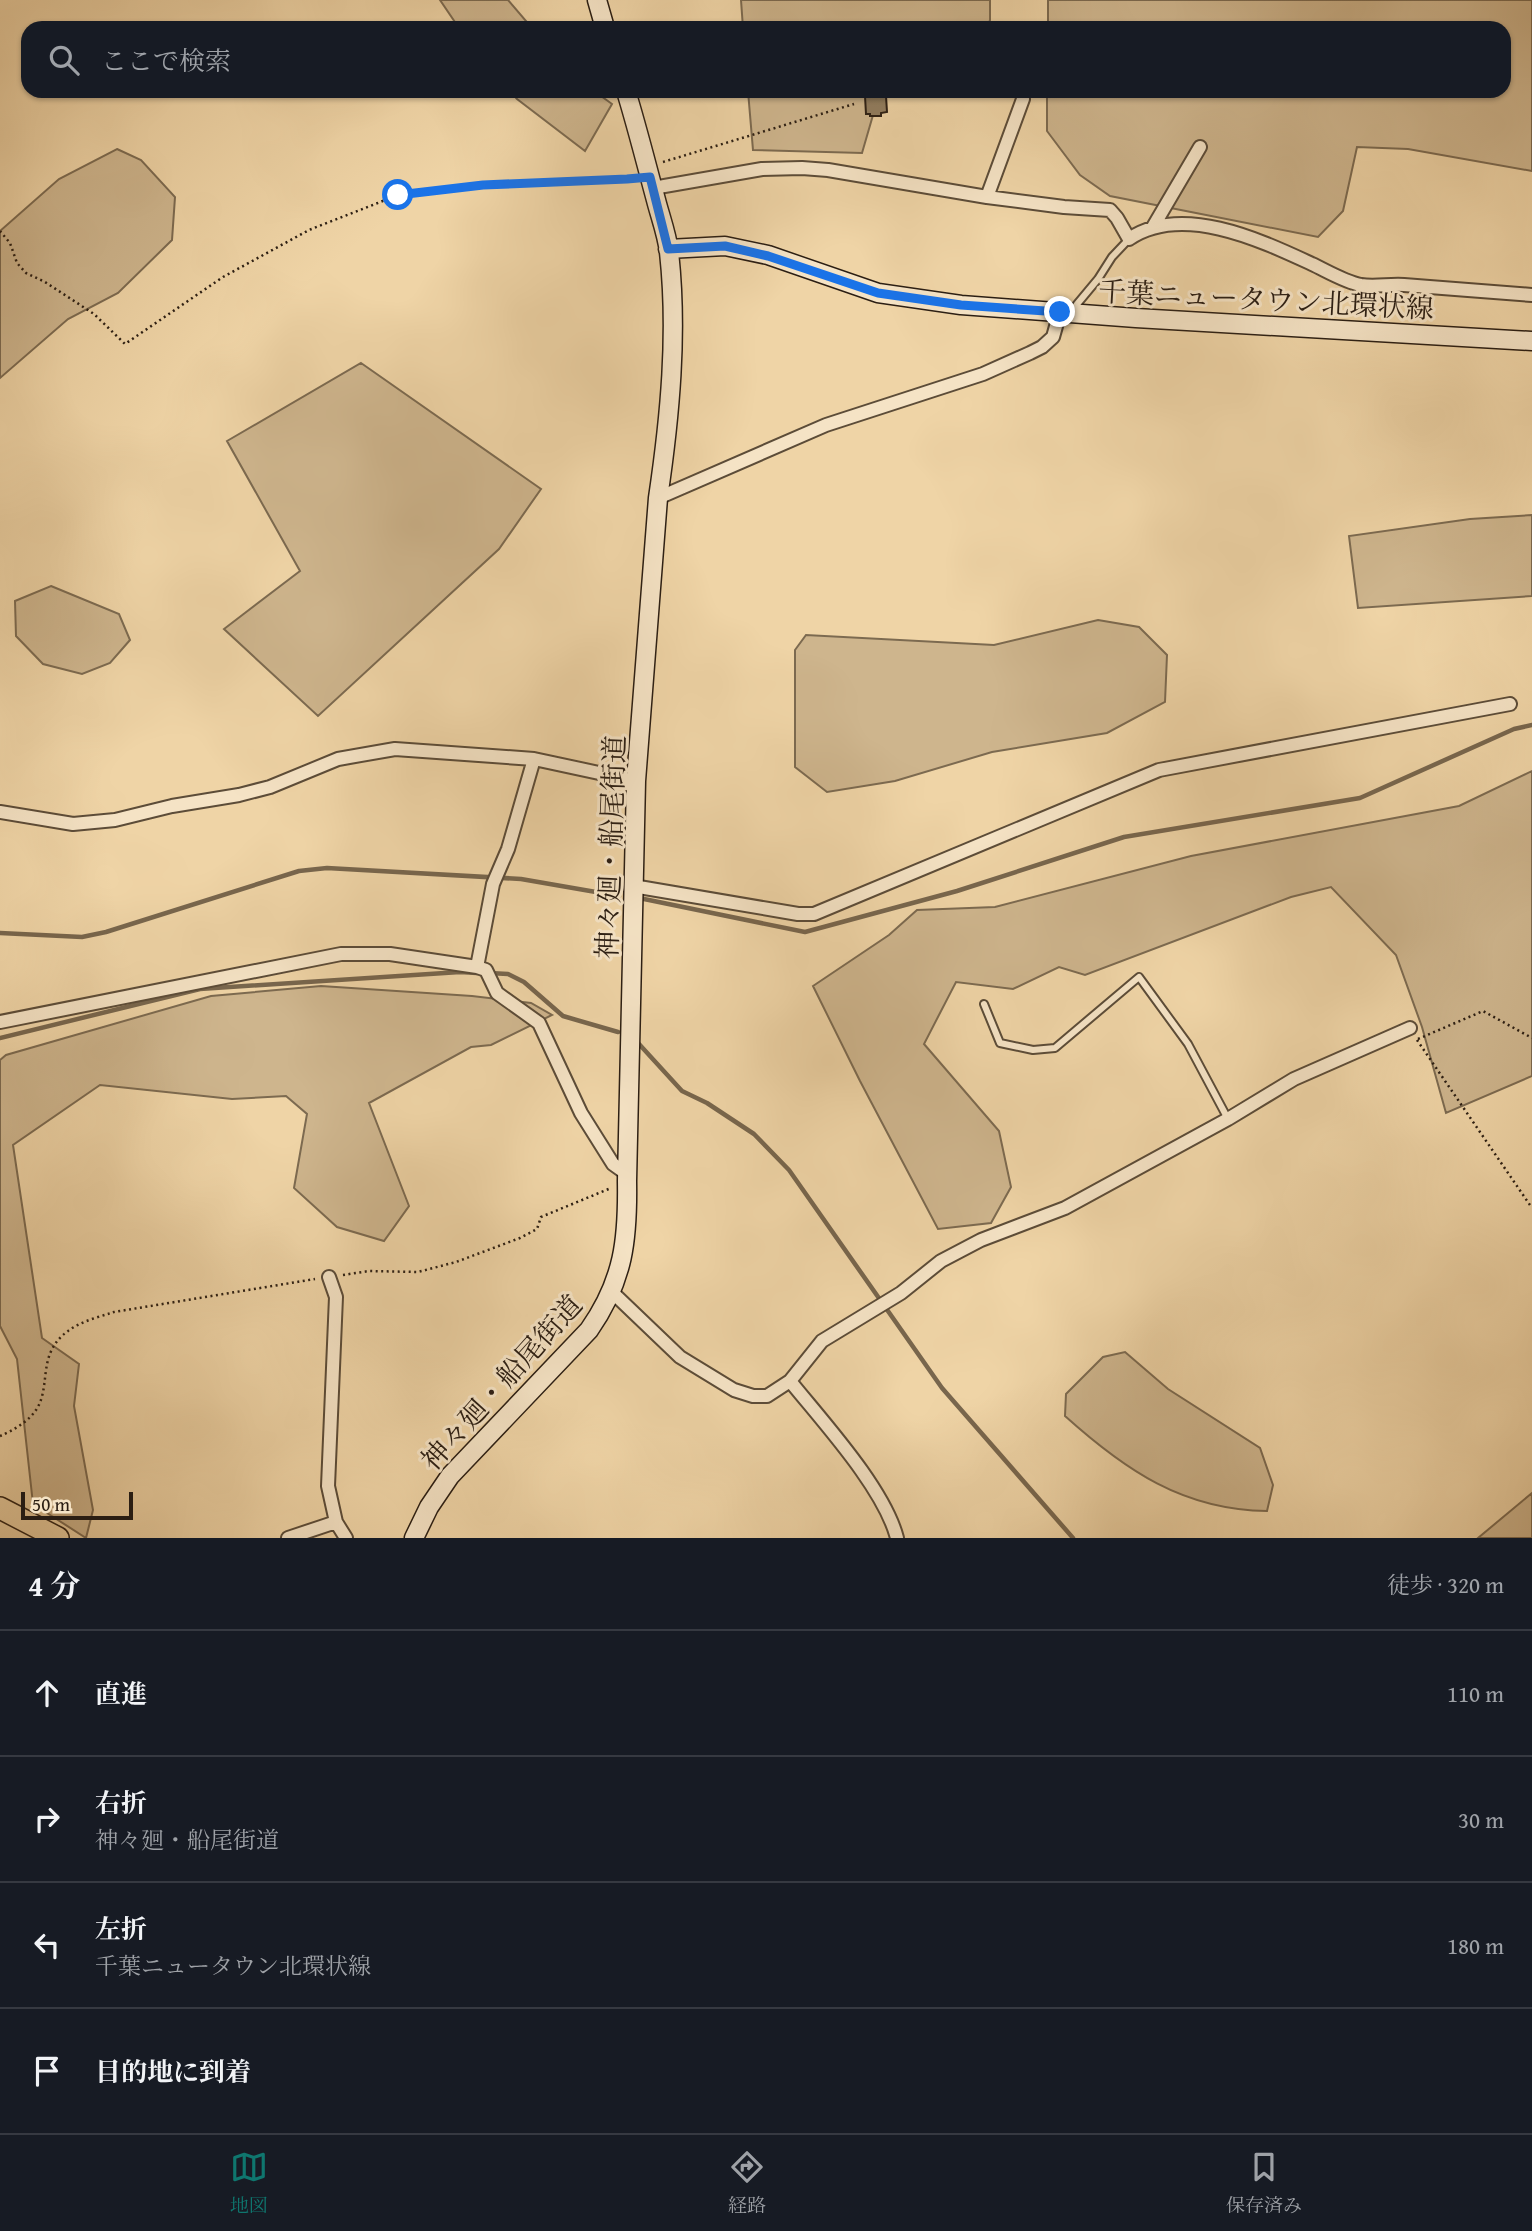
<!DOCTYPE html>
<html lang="ja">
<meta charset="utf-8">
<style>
:root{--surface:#171b24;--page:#242831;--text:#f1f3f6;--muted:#9ea1a6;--line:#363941;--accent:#0f766e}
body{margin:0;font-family:"Gentium Book Plus","Noto Serif JP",serif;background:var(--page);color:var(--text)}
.scale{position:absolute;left:21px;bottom:18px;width:112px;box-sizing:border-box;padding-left:7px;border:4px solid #2b1e13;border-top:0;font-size:19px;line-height:24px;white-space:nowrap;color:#2b1e13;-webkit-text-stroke:5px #f5e3c5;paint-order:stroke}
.stop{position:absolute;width:21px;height:21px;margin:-16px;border:5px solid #1a73e8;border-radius:50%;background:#fff}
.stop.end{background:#1a73e8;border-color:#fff;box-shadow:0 2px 7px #0008}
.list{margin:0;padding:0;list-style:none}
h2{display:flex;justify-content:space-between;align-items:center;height:91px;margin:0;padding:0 28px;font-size:30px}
h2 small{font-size:23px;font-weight:400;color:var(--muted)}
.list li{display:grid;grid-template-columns:46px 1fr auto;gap:21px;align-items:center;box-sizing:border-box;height:126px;padding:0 28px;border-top:2px solid var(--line)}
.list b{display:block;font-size:26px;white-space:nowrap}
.list p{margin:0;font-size:23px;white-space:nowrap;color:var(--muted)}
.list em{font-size:23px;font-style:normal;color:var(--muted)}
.icon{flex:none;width:38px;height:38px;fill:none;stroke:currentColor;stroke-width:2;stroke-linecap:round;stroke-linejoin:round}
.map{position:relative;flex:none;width:1532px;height:1538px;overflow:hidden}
.search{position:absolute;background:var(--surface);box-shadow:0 2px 5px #0004;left:21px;right:21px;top:21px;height:77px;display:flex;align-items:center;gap:18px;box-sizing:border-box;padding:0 24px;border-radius:21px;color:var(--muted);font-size:26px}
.sheet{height:595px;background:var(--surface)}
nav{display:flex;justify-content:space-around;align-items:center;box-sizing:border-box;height:98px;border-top:2px solid var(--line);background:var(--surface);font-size:19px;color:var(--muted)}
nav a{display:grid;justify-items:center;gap:4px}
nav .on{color:var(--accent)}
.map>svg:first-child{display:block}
.green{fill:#ceb58d;stroke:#7c6a50;stroke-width:2}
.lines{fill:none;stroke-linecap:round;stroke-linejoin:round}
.stream{stroke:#78664d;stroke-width:4.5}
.building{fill:#917d5f;stroke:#2b1e13;stroke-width:2}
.lane-casing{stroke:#5c4c38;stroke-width:10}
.street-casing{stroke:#5c4c38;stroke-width:16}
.secondary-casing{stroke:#2b1e13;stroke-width:21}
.highway-casing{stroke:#2b1e13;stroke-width:24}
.path{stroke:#2b1e13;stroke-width:2.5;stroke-dasharray:2 3.5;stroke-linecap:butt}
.lane{stroke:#f5e3c5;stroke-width:6}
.street{stroke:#f5e3c5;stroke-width:12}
.secondary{stroke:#f5e3c5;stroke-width:18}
.highway{stroke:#efd4a6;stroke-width:21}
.route{stroke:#1a73e8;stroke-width:9}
.labels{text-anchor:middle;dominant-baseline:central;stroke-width:6;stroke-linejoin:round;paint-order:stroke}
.street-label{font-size:28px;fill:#2b1e13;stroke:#f5e3c5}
</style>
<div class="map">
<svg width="1532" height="1538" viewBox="0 0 1532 1538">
<rect width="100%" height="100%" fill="#efd4a6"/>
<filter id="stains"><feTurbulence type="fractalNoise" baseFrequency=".00286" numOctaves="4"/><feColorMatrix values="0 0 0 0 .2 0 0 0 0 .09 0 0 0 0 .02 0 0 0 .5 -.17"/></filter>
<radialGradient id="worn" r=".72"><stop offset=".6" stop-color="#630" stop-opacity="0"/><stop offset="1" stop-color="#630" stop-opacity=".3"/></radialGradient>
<path class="green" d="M440,0H508L532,28H459Z
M741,0H990V20L987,28H743Z
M1048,0H1532V171L1408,149L1357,147L1343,211L1318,237L1110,196L1080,175L1047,131V91H1504V28H1048Z
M510,91H594L612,104L585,151L517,99Z
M748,91H880L862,153L753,150Z
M117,149L141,160L175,197L172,240L118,293L68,319L0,378V231L59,179Z
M361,363L541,489L499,549L318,716L224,629L300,571L227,441Z
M1532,515V596L1358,608L1349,536L1470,519Z
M51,586L119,614L130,640L110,663L82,674L43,664L16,636L15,601Z
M1098,620L1139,627L1167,655L1165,702L1107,733L992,752L895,781L827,792L795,767V650L806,635L994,645Z
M1532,771V1076L1446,1113L1422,1027L1396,955L1331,887L1291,897L1085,975L1059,967L1013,989L956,982L924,1044L999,1131L1011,1187L991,1223L938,1229L860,1081L813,986L889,935L917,910L995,907L1191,856L1459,806Z
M321,986L472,996L531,1003L552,1015L491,1045L471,1047L369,1103L409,1206L384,1241L337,1227L294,1188L307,1114L286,1096L232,1099L100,1085L13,1145L42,1338L79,1364L74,1406L93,1510L86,1538L33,1504L17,1359L0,1326V1060L6,1055L211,996Z
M1125,1352L1168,1389L1260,1448L1273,1485L1267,1511C1183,1510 1125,1470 1065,1416L1066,1394L1103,1357Z
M1532,1493V1538H1478Z"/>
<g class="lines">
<path class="stream" d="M644,899L805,932L957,891L1124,837L1360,798L1514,729L1532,725
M0,933L82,937L106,932L299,871L327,868L521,879L619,896
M489,973L508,974L524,982L563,1016L618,1032
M0,1038L200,989L460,972L477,973
M639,1044L682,1091L707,1103L754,1134L789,1170L942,1388L1073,1538"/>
</g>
<path class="building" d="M882,91V96H886L887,112L881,113V116H870V114H866L865,96H870V92Z"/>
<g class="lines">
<defs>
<path id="lane" d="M1073,309L1098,279L1112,257L1129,239
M984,1004L1000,1043L1033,1050L1055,1048L1139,977L1188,1044L1228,1119"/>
<path id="street" d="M653,188L762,169L802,168L828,170L987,197L1064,207L1110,210L1117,218L1129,239C1182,203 1260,240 1312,264C1327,271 1345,282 1361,285C1375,287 1390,284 1404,285C1447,288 1489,292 1532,295
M987,197L1023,99
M1153,227L1200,147
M658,498L826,425L983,374L1030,353L1042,347L1053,337L1060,312
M0,812L73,824L115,820L172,806L239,795L270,787L338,759L395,749L534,759L636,781
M633,886L798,914H814L1159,770L1510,704
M477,967L493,884L508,849L534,759
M0,1022L341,954H390L477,967L486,970L497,993L539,1023L581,1113L613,1164L627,1174
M329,1277L336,1297L328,1486L336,1522L346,1538
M611,1291L680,1357L734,1390L753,1396H767L790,1381L822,1341L901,1293L941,1261L981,1240L1065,1208L1228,1119L1294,1079L1410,1028
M790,1381C823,1422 884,1488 897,1538
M288,1538L336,1522"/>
<path id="secondary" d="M597,0L605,28
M668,249L725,246L768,255L878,293L961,305L1136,318L1532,341
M414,1538L429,1507L450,1476L589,1330C624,1280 628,1239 627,1181L636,781L658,498C670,417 678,333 669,252C667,234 660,216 656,200C646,163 637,127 626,91"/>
<path id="highway" d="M0,1508L58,1538"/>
</defs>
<use href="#lane" class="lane-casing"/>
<use href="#street" class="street-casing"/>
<use href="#secondary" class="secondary-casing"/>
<use href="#highway" class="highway-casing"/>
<path class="path" d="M663,162L854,104
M0,231L10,243L17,263L26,273L45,282L94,314L125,344L223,277L309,230L398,195L483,185L633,179
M1418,1039L1483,1011L1532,1038
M1417,1040L1532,1208
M343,1275L369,1271L418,1272L456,1262L520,1238L537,1229L541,1217L611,1188
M0,1436C12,1431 28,1422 36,1410C52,1386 36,1354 68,1331C81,1321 99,1317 114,1312L315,1279"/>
<use href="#lane" class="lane"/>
<use href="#street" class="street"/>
<use href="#secondary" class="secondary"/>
<use href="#highway" class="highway"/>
</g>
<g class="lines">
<path class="route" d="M398,195L483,185L627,179L650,177L668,249L725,246L768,256L878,293L961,305L1060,312"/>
</g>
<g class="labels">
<g class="street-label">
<text transform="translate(1266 299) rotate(3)">千葉ニュータウン北環状線</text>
<text transform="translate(610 847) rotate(-88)">神々廻・船尾街道</text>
<text transform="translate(501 1382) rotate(-48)">神々廻・船尾街道</text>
</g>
</g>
<rect width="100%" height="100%" filter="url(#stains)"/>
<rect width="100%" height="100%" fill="url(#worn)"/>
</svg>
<div class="scale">50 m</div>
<div class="stop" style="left:398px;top:195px"></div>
<div class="stop end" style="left:1060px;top:312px"></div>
<div class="search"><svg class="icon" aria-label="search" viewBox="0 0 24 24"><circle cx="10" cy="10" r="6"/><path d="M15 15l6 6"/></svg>ここで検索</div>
</div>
<section class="sheet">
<h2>4 分<small>徒歩 · 320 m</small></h2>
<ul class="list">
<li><svg class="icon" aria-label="ahead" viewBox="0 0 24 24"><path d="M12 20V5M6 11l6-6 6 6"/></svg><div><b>直進</b></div><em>110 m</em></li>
<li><svg class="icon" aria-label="right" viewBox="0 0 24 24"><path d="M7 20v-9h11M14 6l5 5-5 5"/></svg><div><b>右折</b><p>神々廻・船尾街道</p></div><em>30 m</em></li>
<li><svg class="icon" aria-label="left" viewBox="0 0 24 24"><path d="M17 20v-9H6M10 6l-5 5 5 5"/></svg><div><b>左折</b><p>千葉ニュータウン北環状線</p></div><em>180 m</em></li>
<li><svg class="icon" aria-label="arrive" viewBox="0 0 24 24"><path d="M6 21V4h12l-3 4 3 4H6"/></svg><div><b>目的地に到着</b></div></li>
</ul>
</section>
<nav>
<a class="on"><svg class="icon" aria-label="map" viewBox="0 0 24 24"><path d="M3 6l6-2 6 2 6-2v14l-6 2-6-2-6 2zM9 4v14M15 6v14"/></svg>地図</a>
<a><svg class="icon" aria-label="directions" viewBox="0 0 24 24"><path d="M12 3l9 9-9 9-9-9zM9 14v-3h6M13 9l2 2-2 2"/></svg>経路</a>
<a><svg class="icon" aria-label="saved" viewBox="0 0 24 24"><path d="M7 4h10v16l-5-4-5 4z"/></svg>保存済み</a>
</nav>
